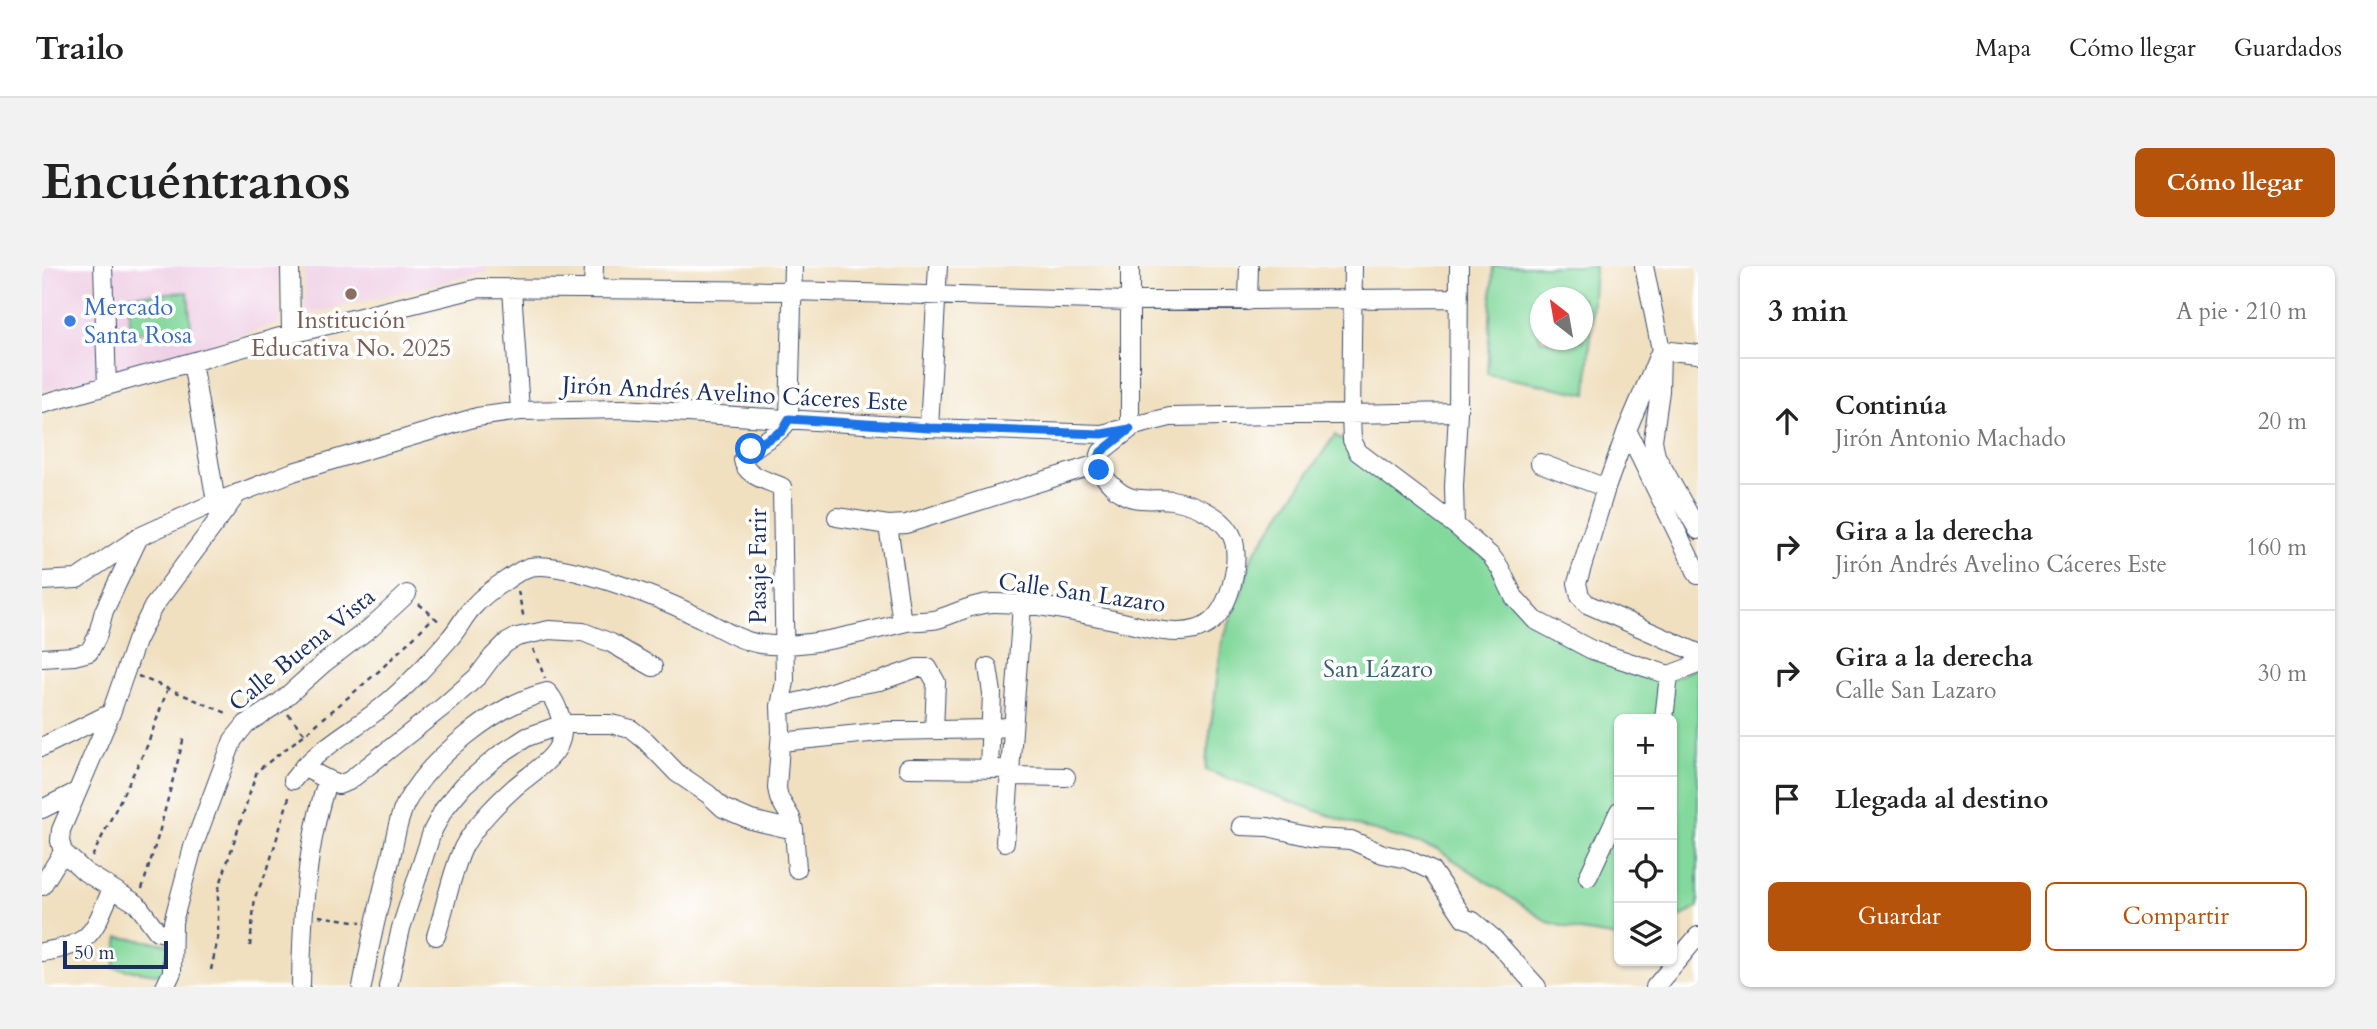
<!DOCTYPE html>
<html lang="es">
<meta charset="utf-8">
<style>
:root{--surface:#fff;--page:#f2f2f2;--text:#222;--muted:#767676;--line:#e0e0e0;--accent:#b45309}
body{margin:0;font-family:Cardo,serif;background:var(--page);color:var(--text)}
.controls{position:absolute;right:21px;bottom:21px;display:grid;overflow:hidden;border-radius:10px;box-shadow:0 2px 5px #0004}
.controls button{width:63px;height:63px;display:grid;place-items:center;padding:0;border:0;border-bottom:2px solid var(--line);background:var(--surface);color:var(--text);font:35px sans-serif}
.compass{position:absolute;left:1488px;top:21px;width:63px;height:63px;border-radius:50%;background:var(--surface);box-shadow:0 2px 5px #0004;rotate:329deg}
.scale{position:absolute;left:21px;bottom:18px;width:105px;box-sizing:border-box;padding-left:7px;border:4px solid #1b2f5e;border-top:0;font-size:19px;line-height:24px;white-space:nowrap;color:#1b2f5e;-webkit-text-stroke:5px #fff;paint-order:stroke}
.stop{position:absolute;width:21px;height:21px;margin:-16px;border:5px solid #1a73e8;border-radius:50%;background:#fff}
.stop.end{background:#1a73e8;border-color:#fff;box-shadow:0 2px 7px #0008}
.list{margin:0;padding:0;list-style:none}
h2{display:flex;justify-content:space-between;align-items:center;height:91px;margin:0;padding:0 28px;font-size:30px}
h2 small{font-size:23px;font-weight:400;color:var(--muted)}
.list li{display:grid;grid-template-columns:46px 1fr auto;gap:21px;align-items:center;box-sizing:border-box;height:126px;padding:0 28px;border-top:2px solid var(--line)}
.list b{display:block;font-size:26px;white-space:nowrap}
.list p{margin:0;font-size:23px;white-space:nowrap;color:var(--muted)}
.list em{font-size:23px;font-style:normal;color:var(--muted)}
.actions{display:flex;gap:14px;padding:21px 28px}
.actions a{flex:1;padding:16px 0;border:2px solid var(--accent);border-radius:10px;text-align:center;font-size:24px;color:var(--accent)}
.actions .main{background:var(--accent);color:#fff}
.icon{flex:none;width:38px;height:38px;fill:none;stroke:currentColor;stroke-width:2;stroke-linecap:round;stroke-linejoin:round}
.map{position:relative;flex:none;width:1656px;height:721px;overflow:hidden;border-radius:10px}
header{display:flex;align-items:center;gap:42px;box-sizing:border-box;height:98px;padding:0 35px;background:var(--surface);border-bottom:2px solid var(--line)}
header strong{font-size:33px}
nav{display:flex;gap:38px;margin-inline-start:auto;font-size:24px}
.intro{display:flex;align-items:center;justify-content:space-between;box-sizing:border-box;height:168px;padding:0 42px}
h1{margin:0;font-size:49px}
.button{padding:18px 32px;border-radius:10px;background:var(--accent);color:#fff;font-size:24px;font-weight:700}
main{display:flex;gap:42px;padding:0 42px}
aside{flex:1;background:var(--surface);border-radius:10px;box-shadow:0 2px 5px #0004}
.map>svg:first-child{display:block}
.built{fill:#efd0e5}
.green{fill:#83d99c;stroke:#4f847d;stroke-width:2;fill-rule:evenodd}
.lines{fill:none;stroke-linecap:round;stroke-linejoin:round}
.minor-casing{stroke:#3b4a6d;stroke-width:20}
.path{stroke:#3b4a6d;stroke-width:2.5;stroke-dasharray:5 5;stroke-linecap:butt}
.minor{stroke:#fff;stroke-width:18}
.route{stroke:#1a73e8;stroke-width:9}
.education-dot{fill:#8d6e63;stroke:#fff;stroke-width:2.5}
.shop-dot{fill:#3f7fe0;stroke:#fff;stroke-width:2.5}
.labels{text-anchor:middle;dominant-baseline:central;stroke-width:7;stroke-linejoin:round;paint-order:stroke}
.shop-label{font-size:24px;fill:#366cbe;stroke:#fff;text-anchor:start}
.education-label{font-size:24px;fill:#785e54;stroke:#fff}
.street-label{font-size:24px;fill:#1b2f5e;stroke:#fff}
.park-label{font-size:24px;fill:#3a6271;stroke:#fff}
</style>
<header>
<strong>Trailo</strong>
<nav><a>Mapa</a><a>Cómo llegar</a><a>Guardados</a></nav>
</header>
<div class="intro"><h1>Encuéntranos</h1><a class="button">Cómo llegar</a></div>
<main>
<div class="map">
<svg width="1656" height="721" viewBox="0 0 1656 721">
<rect width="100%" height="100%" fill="#fff"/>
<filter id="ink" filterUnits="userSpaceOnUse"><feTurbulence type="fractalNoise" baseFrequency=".0143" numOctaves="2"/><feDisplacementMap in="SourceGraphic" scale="14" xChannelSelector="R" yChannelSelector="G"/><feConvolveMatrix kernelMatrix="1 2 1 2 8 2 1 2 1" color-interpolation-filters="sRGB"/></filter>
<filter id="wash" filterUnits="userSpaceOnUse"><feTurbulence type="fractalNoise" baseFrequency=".00686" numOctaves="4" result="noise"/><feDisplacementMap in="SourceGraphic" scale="28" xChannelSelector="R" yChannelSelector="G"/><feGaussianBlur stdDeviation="1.57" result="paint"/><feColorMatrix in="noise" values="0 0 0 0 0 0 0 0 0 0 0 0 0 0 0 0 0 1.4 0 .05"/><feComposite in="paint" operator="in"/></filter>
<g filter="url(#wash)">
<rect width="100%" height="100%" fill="#f0e0c0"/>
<path class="built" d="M0,0H52L60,110L0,125Z
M70,0H236L237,57L73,107Z
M262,0H445V6L264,49Z"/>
<path class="green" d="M1451,0H1553L1545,128L1445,108ZM1498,32H1540V74H1498Z
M146,26L149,63L88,67L87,29Z
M1293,169L1432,277L1485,340L1553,383L1627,414L1656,401V641L1630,656V453H1577V671L1538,665L1506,656L1395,583L1319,561L1163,504L1180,376L1199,328L1210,290Z
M77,671L127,678L122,709L72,702Z"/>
</g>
<g filter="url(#ink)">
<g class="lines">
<defs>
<path id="minor" d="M61,0L65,120
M248,0L249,68
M751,0L747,153C735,173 715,174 701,194C703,210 727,215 740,221L743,416L738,440L739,465L735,522L737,532L749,552L752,564L755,603
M1311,0L1309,149L1310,174L1316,186L1413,259L1449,290L1458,302L1472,331L1493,354L1550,384L1627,409L1656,398
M1602,0L1619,84L1585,164L1564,222L1535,317L1538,330L1545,338L1656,387
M470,22L478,145
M551,23L552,0
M1206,35L1207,0
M1656,88L1619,84L1618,125L1611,174L1614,190L1656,264
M150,96L174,236
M0,138L249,68L437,22L751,25L1087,35L1417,32
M887,162L896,0
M1585,164L1656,309
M1498,197L1564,222
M795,251L846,259L864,258L1055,198
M846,259L860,357
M1413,259L1412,220L1416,146L1417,0
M0,315L35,313L97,271L174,236L251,206L435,151L478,145L581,143L887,162L1060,168L1128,151L1416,146
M0,392L32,390L47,386L55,371L62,345L97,271
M946,401L950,427L947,502
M738,440L769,433L804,421L838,415L875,402H886L894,416L892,464
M1622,453L1627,409
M739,476L847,465L947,463L971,460
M0,481L69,447
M261,501L296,519L307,515L402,440L436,410L451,390L464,377L475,371L507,364L541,366L569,377L611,401
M866,502L969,503
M969,510L1024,511
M251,514C274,483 310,465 340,441C365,421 387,396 408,372C417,362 422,350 431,341C441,329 453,321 466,313C473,308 480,303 488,301C519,294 618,332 648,347C671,357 693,374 719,378C761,384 823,366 865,356C875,354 886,356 896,353C915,347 932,337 952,337C990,337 1030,345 1067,353C1094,358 1128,372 1156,363C1185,354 1196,308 1193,281C1190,253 1154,238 1130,234C1118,232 1104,235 1091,232C1076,229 1061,212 1055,198L1059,186L1088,163V0
M0,543L34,526
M1199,560L1226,561L1273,572L1309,574L1341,588L1365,593L1390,605L1422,652L1431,655L1451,672L1495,721
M963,576L980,339
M1546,611L1577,545
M0,620L21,586
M130,669L115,665L95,638L43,606L21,586L18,575L19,564L69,447L94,375L111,341L196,227
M0,686C52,678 50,667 70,623
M259,719C260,650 264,579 286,513
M123,721L130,706L131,656L151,581L191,474L204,458L237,437L282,397L328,362L365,328
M320,721C328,677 338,634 349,591C353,573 356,551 365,535C389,491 457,437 505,426C511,431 513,437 516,444C532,484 499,499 473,521C454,538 433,559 421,582C409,608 403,643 394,670
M346,721L359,662L390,566L402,543L422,519L457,489L485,471L521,458H569L589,463L604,475L635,507L666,528L681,542L709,554L752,564
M1613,721L1656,670"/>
</defs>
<use href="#minor" class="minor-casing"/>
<path class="path" d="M476,325L482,353
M377,338L399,357
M491,383L503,412
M96,410L187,448
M246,448L263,468
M50,591L105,480L126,422
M100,623L117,567L142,471
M277,650L319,656
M208,680L213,631L226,602L248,528
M169,704L176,672V625L215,505L263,468L337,405L392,351"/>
<use href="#minor" class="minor"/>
</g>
</g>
<g class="lines" filter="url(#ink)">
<path class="route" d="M709,183L740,165L747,153L887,162L1060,168L1088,163L1059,186L1055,198L1057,204"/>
</g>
<circle class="education-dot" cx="309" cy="28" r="7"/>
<circle class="shop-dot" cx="28" cy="55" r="7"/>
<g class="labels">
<g class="shop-label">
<text x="42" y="41">Mercado<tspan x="42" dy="28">Santa Rosa</tspan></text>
</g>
<g class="education-label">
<text x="309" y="54">Institución<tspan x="309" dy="28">Educativa No. 2025</tspan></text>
</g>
<g class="street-label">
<text transform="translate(693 128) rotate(3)">Jirón Andrés Avelino Cáceres Este</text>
<text transform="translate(716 300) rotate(-90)">Pasaje Farir</text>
<text transform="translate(1040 327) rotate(8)">Calle San Lazaro</text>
<text transform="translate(260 384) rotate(-39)">Calle Buena Vista</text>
</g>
<g class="park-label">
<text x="1336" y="403">San Lázaro</text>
</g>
</g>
</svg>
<div class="controls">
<button>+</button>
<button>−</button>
<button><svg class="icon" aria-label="locate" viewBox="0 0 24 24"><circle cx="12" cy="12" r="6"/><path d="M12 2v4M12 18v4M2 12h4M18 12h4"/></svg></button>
<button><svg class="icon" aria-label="layers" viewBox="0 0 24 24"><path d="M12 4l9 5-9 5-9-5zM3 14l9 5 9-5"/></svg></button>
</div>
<svg class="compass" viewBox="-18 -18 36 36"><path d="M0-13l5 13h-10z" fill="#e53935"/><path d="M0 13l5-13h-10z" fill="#767676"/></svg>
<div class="scale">50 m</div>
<div class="stop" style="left:709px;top:183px"></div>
<div class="stop end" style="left:1057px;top:204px"></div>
</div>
<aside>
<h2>3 min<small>A pie · 210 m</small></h2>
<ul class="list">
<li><svg class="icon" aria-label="ahead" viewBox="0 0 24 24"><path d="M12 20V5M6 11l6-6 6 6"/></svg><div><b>Continúa</b><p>Jirón Antonio Machado</p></div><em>20 m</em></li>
<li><svg class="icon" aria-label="right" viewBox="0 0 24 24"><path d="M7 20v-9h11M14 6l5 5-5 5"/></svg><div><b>Gira a la derecha</b><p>Jirón Andrés Avelino Cáceres Este</p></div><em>160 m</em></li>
<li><svg class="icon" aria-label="right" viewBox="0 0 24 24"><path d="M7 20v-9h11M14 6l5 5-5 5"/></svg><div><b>Gira a la derecha</b><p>Calle San Lazaro</p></div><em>30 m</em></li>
<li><svg class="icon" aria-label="arrive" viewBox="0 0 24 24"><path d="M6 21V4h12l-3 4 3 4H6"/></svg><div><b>Llegada al destino</b></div></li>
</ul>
<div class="actions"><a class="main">Guardar</a><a>Compartir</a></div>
</aside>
</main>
